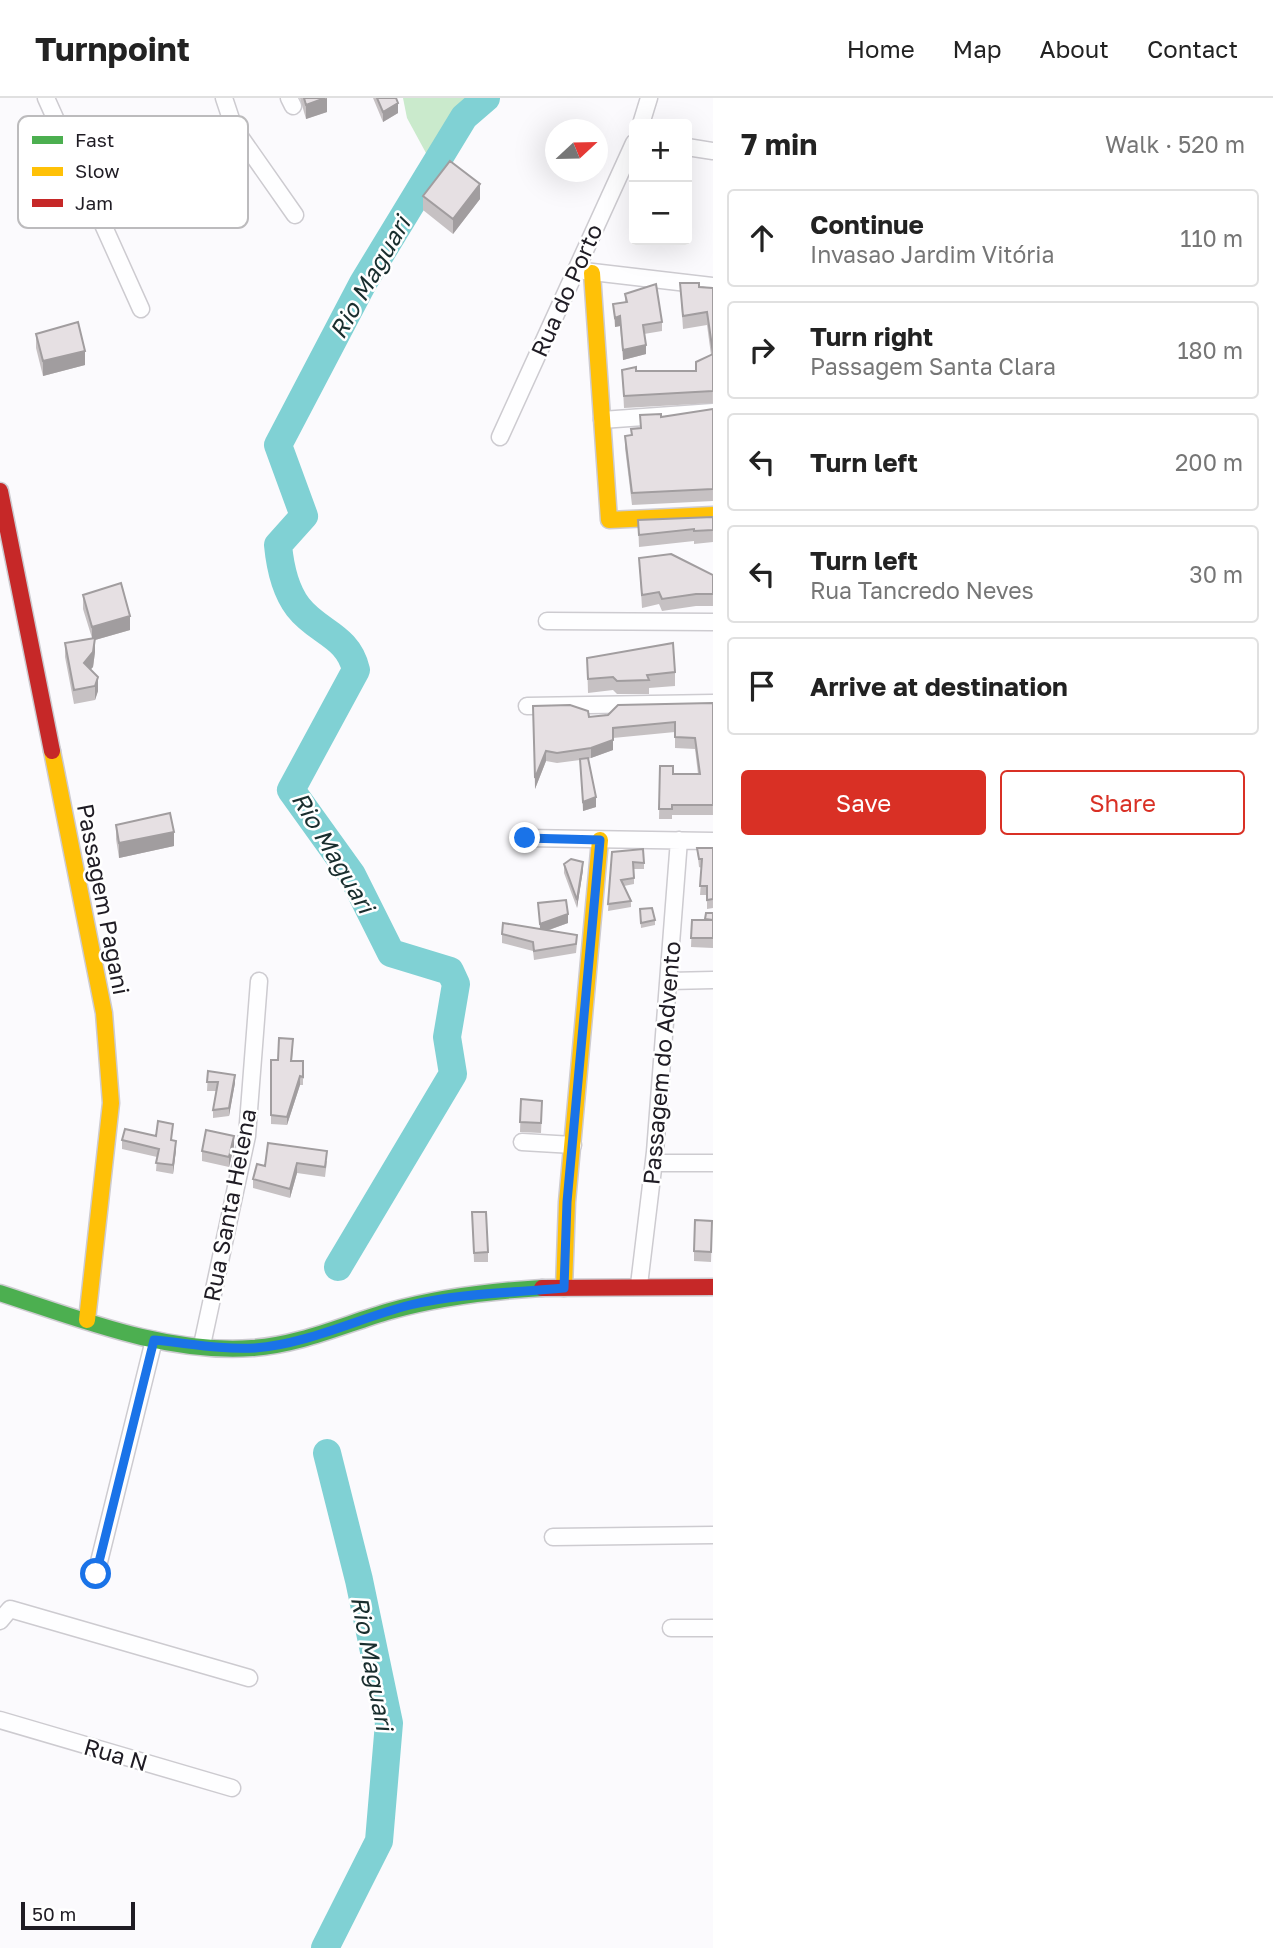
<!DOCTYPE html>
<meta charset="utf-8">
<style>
:root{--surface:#fff;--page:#f2f2f2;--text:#222;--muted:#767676;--line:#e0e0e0;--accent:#d93025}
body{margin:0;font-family:"Golos Text",sans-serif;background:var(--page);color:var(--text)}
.controls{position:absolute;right:21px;top:21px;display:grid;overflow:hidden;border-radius:7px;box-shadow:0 7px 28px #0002}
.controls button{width:63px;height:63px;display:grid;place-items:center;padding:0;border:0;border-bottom:2px solid var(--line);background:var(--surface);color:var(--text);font:35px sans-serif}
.compass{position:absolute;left:545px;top:21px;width:63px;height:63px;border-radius:50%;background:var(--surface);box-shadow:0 7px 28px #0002;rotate:68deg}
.scale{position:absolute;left:21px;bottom:18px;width:114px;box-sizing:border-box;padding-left:7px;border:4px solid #1f1c24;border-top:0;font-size:19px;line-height:24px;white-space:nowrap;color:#1f1c24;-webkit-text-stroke:5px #fff;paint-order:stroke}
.stop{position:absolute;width:21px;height:21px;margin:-16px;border:5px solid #1a73e8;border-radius:50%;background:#fff}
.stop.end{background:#1a73e8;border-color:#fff;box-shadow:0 2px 7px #0008}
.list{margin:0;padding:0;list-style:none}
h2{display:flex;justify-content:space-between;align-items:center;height:91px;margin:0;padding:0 28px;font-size:30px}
h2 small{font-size:23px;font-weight:400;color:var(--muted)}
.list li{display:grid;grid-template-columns:46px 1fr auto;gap:21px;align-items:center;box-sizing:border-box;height:98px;margin:0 14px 14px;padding:0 14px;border:2px solid var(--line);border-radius:7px}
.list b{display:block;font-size:26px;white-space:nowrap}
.list p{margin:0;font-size:23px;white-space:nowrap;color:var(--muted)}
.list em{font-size:23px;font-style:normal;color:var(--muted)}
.actions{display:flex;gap:14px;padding:21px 28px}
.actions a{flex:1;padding:16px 0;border:2px solid var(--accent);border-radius:7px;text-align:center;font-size:24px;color:var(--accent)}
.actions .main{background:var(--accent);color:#fff}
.icon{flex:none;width:38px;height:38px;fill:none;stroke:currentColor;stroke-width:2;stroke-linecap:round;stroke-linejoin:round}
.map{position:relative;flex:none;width:713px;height:1850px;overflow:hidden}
header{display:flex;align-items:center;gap:42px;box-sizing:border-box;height:98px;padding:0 35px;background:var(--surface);border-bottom:2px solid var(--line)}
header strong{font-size:33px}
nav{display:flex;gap:38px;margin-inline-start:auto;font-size:24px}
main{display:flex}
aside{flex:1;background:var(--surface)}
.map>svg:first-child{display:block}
.green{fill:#caeacc}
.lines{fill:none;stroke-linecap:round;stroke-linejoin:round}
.river{stroke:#80d1d4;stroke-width:28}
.street-casing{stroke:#cdcbd0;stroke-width:19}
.fast-casing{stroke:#cdcbd0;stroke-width:19}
.slow-casing{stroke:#cdcbd0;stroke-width:19}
.jam-casing{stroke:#cdcbd0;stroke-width:19}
.street{stroke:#fefeff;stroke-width:16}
.fast{stroke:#4caf50;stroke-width:16}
.slow{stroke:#ffc107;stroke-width:16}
.jam{stroke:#c62828;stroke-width:16}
.wall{fill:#c6c1c3}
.shaded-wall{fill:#a19d9f}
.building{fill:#e6e0e3;stroke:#a19d9f;stroke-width:2}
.route{stroke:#1a73e8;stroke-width:9}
.labels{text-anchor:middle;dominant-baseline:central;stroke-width:5;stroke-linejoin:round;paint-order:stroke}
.street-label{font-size:23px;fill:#1f1c24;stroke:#fff}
.water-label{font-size:24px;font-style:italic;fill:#192e2e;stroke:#fff}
.key{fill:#fff;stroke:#bcbbbd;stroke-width:2}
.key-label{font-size:19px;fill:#1f1c24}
</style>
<header>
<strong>Turnpoint</strong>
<nav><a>Home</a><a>Map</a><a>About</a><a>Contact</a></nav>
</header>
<main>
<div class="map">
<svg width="713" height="1850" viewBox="0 0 713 1850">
<rect width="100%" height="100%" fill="#fbfafd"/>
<path class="green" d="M403,0H497L449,54L426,55L407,20Z"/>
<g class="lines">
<path class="river" d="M338,1169L453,976L447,939L456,886L450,873L391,855L352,777L291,692L356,572C348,537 318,535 298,509C285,492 280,468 278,447L304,418L278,347L363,185L464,19L486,0
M325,1850L379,1743L389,1625L359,1482L327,1355"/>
<defs>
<path id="street" d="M46,0L141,211
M224,0L234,30L295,117
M289,0L293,8
M641,26L649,0
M687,49L713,53
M584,173L713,188
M602,322L713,314
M500,339L634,45
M547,523L713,524
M527,608L713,605
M525,740L713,743
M669,883L713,882
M522,1044L573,1047
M654,1065H713
M639,1187L655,1054L679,742
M202,1247L247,1038L259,883
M553,1439L713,1437
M96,1476L154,1242
M0,1523L10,1511L249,1580
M671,1530H713
M0,1622L232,1690"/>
<path id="fast" d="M0,1195C80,1221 166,1256 252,1250C300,1247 345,1226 390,1213C440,1199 491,1193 542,1190"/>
<path id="slow" d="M592,175L609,422L713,417
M52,653L104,915L111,1005L87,1222
M564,1190L567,1104L600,742"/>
<path id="jam" d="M0,393L52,653
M542,1190L713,1189"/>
</defs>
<use href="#street" class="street-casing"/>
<use href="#fast" class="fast-casing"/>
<use href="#slow" class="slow-casing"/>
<use href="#jam" class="jam-casing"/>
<use href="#street" class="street"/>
<use href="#fast" class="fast"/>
<use href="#slow" class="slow"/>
<use href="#jam" class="jam"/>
</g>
<path class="wall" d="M300,0H327V14L306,21Z
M373,0H396L398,15L383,24Z
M423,98L480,101L453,136L423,112Z
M680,185L713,190V305L624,310L622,272L636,273H696L711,257L707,227L683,231Z
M625,196L662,224V233L644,236L646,256L623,262L620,228L615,229L613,206L625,205Z
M36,236L85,267L43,278L36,250Z
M713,311V403L632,407L625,350V338L631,337V331L640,330V317L661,319Z
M713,419V444L694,446V443L639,449L638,422Z
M639,460L713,477V508H696L662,513L659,506L642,510Z
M83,497L130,532L95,542V554L93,569L90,571L98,593L95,602L74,606L65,559V545L92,540L83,511Z
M587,560L675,574V588L649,590V596H617L613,592L588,595Z
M713,605V717H672V721H659L660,668L673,676H698L695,651L675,650V634L613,640V652L588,661L596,709L583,713L580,662L557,665L546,663L535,691L533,608L589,619Z
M116,727L174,748L119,760L116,741Z
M697,750H713V810L707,811V797H700L702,770L699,769Z
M612,754L644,765V771H634V786L624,788L631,803V809L608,813Z
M564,766L583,772L577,810L564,775Z
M538,805L568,825L549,832L577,845L576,855L534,862L533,853L502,845V836L540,831Z
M640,811L655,822V827L641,830Z
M706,815H713V850L691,849L692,822H705Z
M293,949L292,963H303V987H300L287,1027L271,1026V962H278Z
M208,973L235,985L229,1018L213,1020V1012L217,993H207Z
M521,1001L542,1012L541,1035L520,1034Z
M156,1038L172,1042L176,1052L173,1076L156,1073L157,1059L122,1051V1042Z
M234,1048L229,1069L202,1063V1053Z
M327,1063L325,1079L297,1075L290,1100L253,1090V1081L265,1068Z
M472,1114L488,1154V1164H474Z
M712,1132L711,1164L694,1163V1153Z"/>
<path class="shaded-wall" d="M327,0V14L306,21V7Z
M398,5V15L383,24V14Z
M480,86V101L453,136V121Z
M620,218V228L615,229V220Z
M646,247V256L623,262V252Z
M85,253V267L43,278V263Z
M130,518V532L95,542V554L93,569L84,579V565L92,543V529Z
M98,579V593L95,602V588Z
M613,642V652L591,660V650Z
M546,653V663L535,691V680Z
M596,699V709L583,713V704Z
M174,734V748L119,760V745Z
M583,764V772L577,810V802Z
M568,816V825L540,835V826Z
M235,977V985L229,1018V1010Z
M300,978V987L287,1027V1019Z
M234,1038V1048L229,1069V1059Z
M176,1043V1052L173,1076V1067Z
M297,1065V1075L290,1100V1091Z"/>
<path class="building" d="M304,0H325L306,7Z
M377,0H396L398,5L383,14Z
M450,63L480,86L453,121L423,98Z
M680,185H699V189L713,190V255L707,214L683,218Z
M656,186L662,224L643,227L646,247L623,252L620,218L615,220L613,206L627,204L625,196Z
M78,224L85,253L43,263L36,236Z
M713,256V293L624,298L622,272L636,269V273H696V264Z
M713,311V391L632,395L625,338L632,337L631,331L641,330L640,317L661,316V319Z
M713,419V432L694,433V431L639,437L638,422Z
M671,456L713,477V496H696L662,501L659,494L642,497L639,460Z
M121,485L130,518L92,529L83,497Z
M95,540L93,554L84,565L98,579L95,588L74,592L65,545Z
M673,545L675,574L647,577L649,582L617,583L613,579L588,581L587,560Z
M713,605V707H672V711H659L660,668H673V676H700L695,640L675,639V624L613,630V642L591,650L557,655L546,653L535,680L533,608L570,607L588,613L589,619L608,617L618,607Z
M588,660L596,699L583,704L580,661Z
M170,715L174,734L119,745L116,727Z
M697,750H713V801L707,802V788H700L702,761H699Z
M643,751L644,765L633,764L634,780L621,782L631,803L608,806L612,754Z
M571,761L583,764L577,802L564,766Z
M566,802L568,816L540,826L538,805Z
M652,810L655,822L641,825L640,811Z
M706,815H713V822L705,821Z
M692,822H713V840H691Z
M503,825L577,837L576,846L534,853L533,844L502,836Z
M279,940L293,941L291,963H303V979L300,978L287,1019L271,1017V962H278Z
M208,973L235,977L229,1010L213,1012L218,984H207Z
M521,1001L542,1003L541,1025L520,1024Z
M158,1023L173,1026L171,1042L176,1043L173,1067L156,1065L159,1051L122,1042L125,1031L156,1038Z
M206,1032L234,1038L229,1059L202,1053Z
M268,1045L327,1053L325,1069L297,1065L290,1091L253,1081L257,1066L265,1068Z
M472,1114H486L488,1154L474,1155Z
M695,1122L712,1123L711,1154L694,1153Z"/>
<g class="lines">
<path class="route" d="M96,1476L154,1242C187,1245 221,1252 255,1250C308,1246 359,1220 410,1207C461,1195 512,1195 564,1190L567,1104L600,742L525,740"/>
</g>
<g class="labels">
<g class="street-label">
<text transform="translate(566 192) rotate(-66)">Rua do Porto</text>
<text transform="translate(104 801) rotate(79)">Passagem Pagani</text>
<text transform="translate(661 965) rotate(-85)">Passagem do Advento</text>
<text transform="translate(229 1107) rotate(-79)">Rua Santa Helena</text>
<text transform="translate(116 1656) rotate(16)">Rua N</text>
</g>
<g class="water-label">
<text transform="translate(369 179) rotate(-60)">Rio Maguari</text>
<text transform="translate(334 754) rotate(59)">Rio Maguari</text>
<text transform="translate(373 1565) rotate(79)">Rio Maguari</text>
</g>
</g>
<rect x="18" y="18" width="230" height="112" rx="10" class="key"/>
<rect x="32" y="38" width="31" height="8" fill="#4caf50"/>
<rect x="32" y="69" width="31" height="9" fill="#ffc107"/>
<rect x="32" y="101" width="31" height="8" fill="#c62828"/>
<g class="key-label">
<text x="75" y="49">Fast</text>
<text x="75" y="80">Slow</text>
<text x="75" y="112">Jam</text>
</g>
</svg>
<div class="controls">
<button>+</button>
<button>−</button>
</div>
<svg class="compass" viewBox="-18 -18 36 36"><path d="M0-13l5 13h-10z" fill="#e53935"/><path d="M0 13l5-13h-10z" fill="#767676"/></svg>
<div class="scale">50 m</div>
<div class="stop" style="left:96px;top:1476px"></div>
<div class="stop end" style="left:525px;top:740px"></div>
</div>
<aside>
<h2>7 min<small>Walk · 520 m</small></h2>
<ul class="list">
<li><svg class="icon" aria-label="ahead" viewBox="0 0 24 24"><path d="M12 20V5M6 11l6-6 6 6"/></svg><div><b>Continue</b><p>Invasao Jardim Vitória</p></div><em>110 m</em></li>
<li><svg class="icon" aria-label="right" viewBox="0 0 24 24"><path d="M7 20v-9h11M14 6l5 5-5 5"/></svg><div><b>Turn right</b><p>Passagem Santa Clara</p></div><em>180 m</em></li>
<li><svg class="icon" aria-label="left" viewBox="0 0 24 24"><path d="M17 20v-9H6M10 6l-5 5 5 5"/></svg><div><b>Turn left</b></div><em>200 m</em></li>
<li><svg class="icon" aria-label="left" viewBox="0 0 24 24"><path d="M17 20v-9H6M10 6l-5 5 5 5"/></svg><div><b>Turn left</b><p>Rua Tancredo Neves</p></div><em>30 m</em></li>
<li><svg class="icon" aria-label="arrive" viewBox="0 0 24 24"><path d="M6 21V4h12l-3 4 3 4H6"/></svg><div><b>Arrive at destination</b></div></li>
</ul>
<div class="actions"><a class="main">Save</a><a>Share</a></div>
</aside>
</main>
